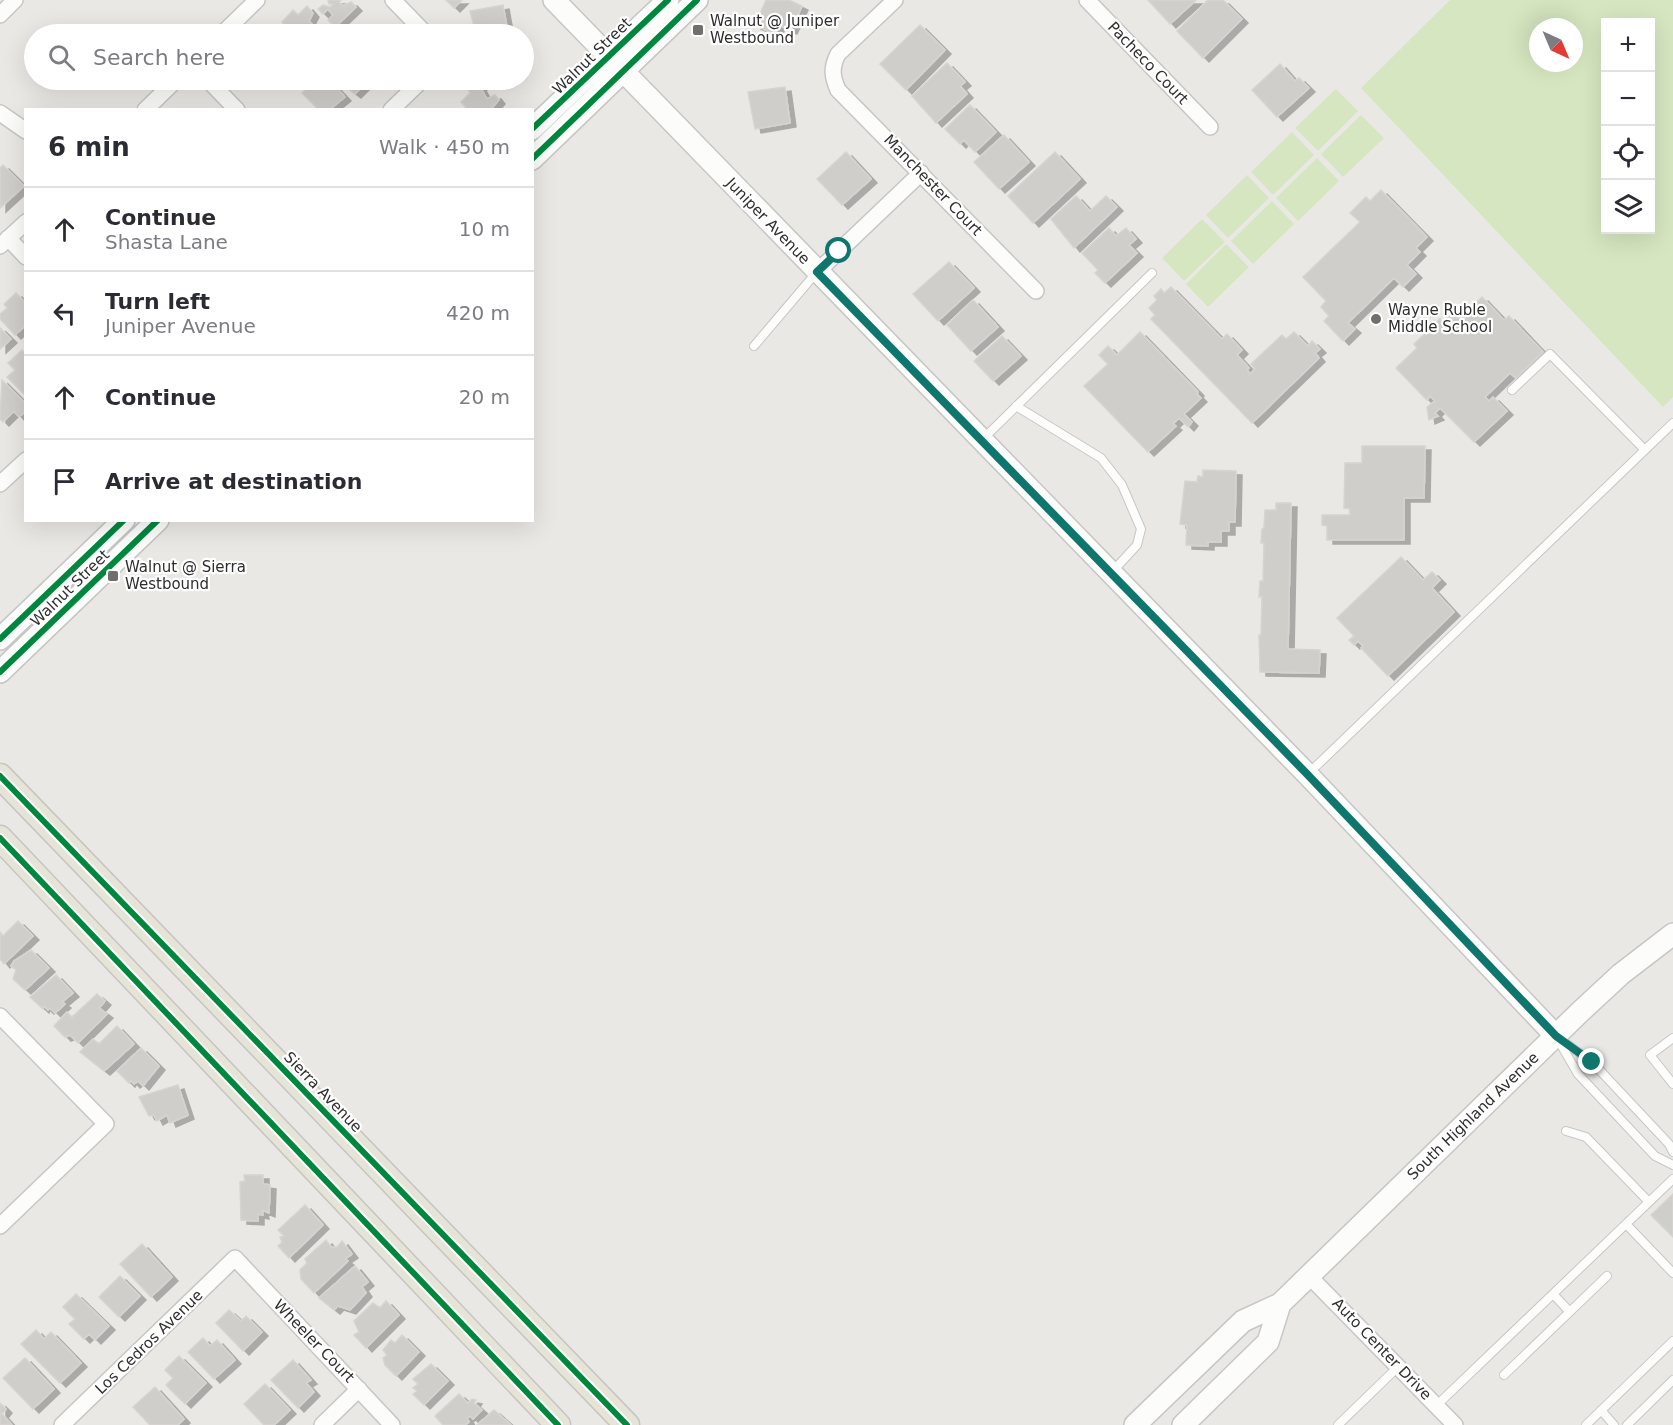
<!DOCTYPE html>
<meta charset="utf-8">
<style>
:root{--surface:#fff;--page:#f7f7f7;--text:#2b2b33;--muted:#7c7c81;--line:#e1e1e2}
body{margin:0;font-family:"DejaVu Sans",sans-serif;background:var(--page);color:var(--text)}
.controls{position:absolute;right:18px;top:18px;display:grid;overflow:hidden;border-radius:0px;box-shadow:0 6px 24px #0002}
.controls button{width:54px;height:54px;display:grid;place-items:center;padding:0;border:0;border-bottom:2px solid var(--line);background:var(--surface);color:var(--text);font:30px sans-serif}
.compass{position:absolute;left:1529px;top:18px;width:54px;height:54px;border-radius:50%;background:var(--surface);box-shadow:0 6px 24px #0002;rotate:136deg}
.stop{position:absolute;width:18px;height:18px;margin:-14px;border:4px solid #0f766e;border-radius:50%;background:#fff}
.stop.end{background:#0f766e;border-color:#fff;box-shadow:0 2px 6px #0008}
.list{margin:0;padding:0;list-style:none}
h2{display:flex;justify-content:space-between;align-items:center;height:78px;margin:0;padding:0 24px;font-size:26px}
h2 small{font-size:20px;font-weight:400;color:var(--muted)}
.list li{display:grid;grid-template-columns:39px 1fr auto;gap:18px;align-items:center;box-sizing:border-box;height:84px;padding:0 24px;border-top:2px solid var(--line)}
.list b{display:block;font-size:22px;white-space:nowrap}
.list p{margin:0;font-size:20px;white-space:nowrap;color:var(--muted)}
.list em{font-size:20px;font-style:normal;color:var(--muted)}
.icon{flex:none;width:33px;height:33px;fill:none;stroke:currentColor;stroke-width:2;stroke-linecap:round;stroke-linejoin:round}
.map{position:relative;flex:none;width:1673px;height:1425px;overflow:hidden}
.search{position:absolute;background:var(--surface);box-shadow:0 6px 24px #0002;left:24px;top:24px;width:510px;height:66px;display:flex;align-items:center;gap:15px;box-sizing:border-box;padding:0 21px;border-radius:33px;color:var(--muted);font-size:22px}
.panel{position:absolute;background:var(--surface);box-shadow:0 6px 24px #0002;left:24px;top:108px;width:510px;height:414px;border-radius:0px}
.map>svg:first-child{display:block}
.pitch{fill:#d6e6c0;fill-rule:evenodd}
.building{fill:#d0cecb;stroke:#d6d4d1;stroke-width:1.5;filter:url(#shadow)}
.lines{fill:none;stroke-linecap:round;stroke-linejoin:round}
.lane-casing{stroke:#c7c6c7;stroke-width:10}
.street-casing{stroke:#c7c6c7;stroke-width:18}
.secondary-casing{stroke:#c7c6c7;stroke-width:24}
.primary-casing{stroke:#c6c5c4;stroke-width:27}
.lane{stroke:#fcfcfb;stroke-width:8}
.street{stroke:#fcfcfb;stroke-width:15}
.secondary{stroke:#fcfcfb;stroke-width:21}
.primary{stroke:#e6e3d7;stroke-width:24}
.cycleway-casing{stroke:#fff;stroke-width:10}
.cycleway{stroke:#00873e;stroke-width:6}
.route{stroke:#0f766e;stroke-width:8}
.poi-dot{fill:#706f6e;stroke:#fff;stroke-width:2}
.labels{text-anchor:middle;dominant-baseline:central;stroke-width:4.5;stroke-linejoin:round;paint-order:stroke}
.poi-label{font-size:15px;fill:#2e2e2e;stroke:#fff;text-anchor:start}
.street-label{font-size:15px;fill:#2e2e2e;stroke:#fff}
</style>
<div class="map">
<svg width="1673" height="1425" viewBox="0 0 1673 1425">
<defs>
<filter id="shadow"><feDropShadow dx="6" dy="4" stdDeviation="0" flood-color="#0004"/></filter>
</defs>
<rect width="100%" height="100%" fill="#eae8e5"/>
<path class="pitch" d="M1450,0H1673V397L1663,407L1361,88ZM1650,22V230H1606V22ZM1538,27H1574V63H1538Z
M1336,89L1358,111L1318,151L1295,128Z
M1361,115L1384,138L1343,177L1321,154Z
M1292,132L1314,155L1273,195L1251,172Z
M1317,158L1339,181L1298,221L1276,198Z
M1247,175L1269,198L1228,238L1206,215Z
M1272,201L1294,224L1253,264L1231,241Z
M1202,219L1225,242L1184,281L1162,258Z
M1226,244L1249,267L1208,307L1186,284Z"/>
<path class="building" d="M341,0L339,2L343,6L351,2L356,7L335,27L328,20L333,15L328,9L323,14L318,9L323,5L330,7L333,4H329L328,0Z
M446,0H462L454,8Z
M766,0H789L802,6L791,30L779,25L775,34L755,25Z
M1148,0H1196L1170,24Z
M1208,0H1223L1242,19L1203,58L1177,31Z
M503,5L508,33L476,34L470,11Z
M307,6L313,13L309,21L316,28L319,25L325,30L328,27L331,31L328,34H292L282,22L293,10L298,15Z
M372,25L382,34H362Z
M920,25L945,50L906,90L880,64Z
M281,27L288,34H273Z
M947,63L965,82L960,86L967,94L936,123L912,96Z
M1280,64L1295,81L1299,78L1309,88L1277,117L1252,90Z
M316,80H329L345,97L329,110H319L302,93Z
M337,80H360L364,85L355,94Z
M479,80L483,84L480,87L487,99L495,95L499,100L490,110H468L461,102L470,93L468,89Z
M785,87L790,123L755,129L748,92Z
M970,105L996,132L975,152L964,140L960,144L945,129Z
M1004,135L1029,162L999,189L974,162Z
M846,152L871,179L842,205L817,179Z
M1055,152L1080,179L1033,223L1008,196Z
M3,165L24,186L0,208V168Z
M1381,190L1427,237L1416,248L1420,252L1407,265L1416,274L1403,287L1394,278L1348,323L1355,329L1343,341L1324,321L1329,316L1321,307L1326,301L1303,277L1360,222L1350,213L1366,197L1370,201Z
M1076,196L1090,211L1106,196L1117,207L1074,248L1051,219Z
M1109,228L1116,236L1126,228L1136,239L1129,245L1137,253L1105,283L1095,273L1098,270L1082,253Z
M949,262L974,288L938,321L913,294Z
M1171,287L1222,339L1227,334L1242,350L1237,355L1249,368L1247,370L1250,374L1255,369L1251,364L1282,335L1286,339L1294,332L1308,346L1312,341L1320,349L1315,353L1319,358L1252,423L1151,319L1155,315L1149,308L1157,300L1154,296L1161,289L1164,293Z
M16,293L26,304V325L15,335L0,319V314L7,308L4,304Z
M1482,297L1504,320L1509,316L1543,352L1516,378L1510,373L1485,397L1489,401L1493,397L1507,411L1474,442L1440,408L1435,413L1438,416L1429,420L1427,407L1435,401L1430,396L1427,400L1396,368L1417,348L1414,344L1440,319L1443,323L1454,312L1460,318Z
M973,300L998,327L971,351L947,325Z
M0,328L11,339L0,349Z
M1140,332L1198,392L1197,394L1201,398L1184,414L1192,422L1188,427L1179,418L1173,424L1176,426L1148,452L1084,386L1108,364L1099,355L1108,346L1117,355Z
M1002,336L1021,356L993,381L974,361Z
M22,350L26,354V396L7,377L15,370L8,363Z
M2,380L26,404V411L19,417L14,411L3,422L0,419Z
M1362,446H1425L1424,498H1404V540H1327V526L1322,525V515H1350V509L1344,508L1345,463H1362Z
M1203,470L1236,471L1235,522H1229V531H1221V542H1208V546L1186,545L1187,525L1180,524L1185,481L1197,482L1198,476L1203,477Z
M1276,503H1291L1288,649L1320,650L1319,673L1260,672L1259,635H1261L1262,597H1259L1260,581H1263L1264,543H1261L1262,529L1264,528L1265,510H1276Z
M1401,557L1423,580L1432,572L1440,580L1432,588L1454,612L1388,676L1361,648L1363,646L1358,641L1354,645L1349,640L1354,636L1337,618Z
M18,921L33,936L4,964L0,959V932L3,936Z
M31,950L49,968L25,990L13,979L16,970L11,966L14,961Z
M56,975L73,993L62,1002L65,1004L55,1013L50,1008L48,1010L44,1006L43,1009L30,997Z
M97,994L105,1001L99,1008L107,1014L78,1043L70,1035L65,1037L54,1026L67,1012L72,1017Z
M117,1026L134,1044L104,1071L80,1052L93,1039L99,1044Z
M141,1048L159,1066L143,1086L138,1081L134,1084L131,1080L129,1083L117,1071Z
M178,1085L188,1115L170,1123L167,1115L157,1121L154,1115L149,1116L139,1097Z
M244,1175H263V1184L270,1185L269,1213L262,1210L263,1215L258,1214V1221L241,1220L240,1182L245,1181Z
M1673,1194V1237L1651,1215Z
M305,1205L323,1225L289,1258L278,1246L282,1242L280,1237L284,1236L278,1230Z
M326,1240L331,1247H337L342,1241L352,1254L345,1259L348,1261L314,1293L301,1279L300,1270L307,1263L305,1259Z
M142,1244L172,1277L151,1297L120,1264Z
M355,1266L368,1282L362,1287L366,1293L350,1310L338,1306L334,1310L319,1298Z
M120,1276L140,1296L119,1317L99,1297Z
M76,1294L109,1326L95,1340L89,1334L84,1339L69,1324L75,1319L63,1307Z
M386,1301L399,1315L366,1348L354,1335L359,1332L354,1321L373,1303L380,1308Z
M229,1310L241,1321L246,1316L262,1332L243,1351L216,1323Z
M36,1330L44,1339L51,1332L81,1363L60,1383L21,1344Z
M402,1335L419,1352L396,1376L385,1365L383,1358L387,1355L383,1350L391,1340L395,1343Z
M203,1338L210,1346L217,1340L235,1360L214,1379L188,1352Z
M179,1356L206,1383L185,1404L166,1385L173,1378L165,1370Z
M25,1358L54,1389L33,1409L3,1378Z
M293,1360L311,1380L306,1383L314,1392L298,1408L271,1380Z
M431,1364L448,1381L424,1405L413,1394L417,1391L413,1388L418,1384L413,1379Z
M265,1384L290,1410L274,1425H264L244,1404Z
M155,1387L184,1419L178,1425H150L133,1407Z
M459,1394L468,1403L472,1399L476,1400L474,1403L482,1410L473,1419L470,1416L467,1418L469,1422L465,1425H443L435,1416Z
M0,1403L6,1409L2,1414L12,1425H0Z
M494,1410L511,1425H477Z"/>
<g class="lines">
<defs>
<path id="lane" d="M754,346L816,273
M1512,390L1550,354L1644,449
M1016,406L1101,458L1122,485L1141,529L1137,545L1112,572
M984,438L1152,273
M1309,773L1673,423
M1557,1038L1578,1074L1655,1156L1673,1165
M1673,1038L1650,1055L1673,1084
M1560,1039L1592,1062L1669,1144L1673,1152
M1566,1131L1586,1137L1649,1202
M1626,1224L1673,1273
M1553,1294L1569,1311
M1504,1375L1607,1276
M1437,1405L1673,1179
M1601,1410L1614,1425
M1338,1425L1399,1366
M1586,1425L1673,1341
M1627,1425L1673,1380"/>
<path id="street" d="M393,0L426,34
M895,0L838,54C831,68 832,76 838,90L1036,291
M1087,0L1210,127
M0,15L15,0
M222,34L257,0
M208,80L237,110
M145,110L176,80
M391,110L422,80
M0,113L26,131
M8,238L26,257
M0,246L26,222
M817,272L921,173
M0,484L26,460
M0,1016L106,1124L0,1226
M1308,1275L1455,1425
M62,1425L235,1258L392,1425
M322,1425L359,1389"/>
<path id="secondary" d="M554,0L1307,774L1556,1036
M532,129L668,0
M532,159L697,0
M0,639L124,520
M0,672L158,520
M1135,1425L1243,1321L1280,1304L1580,1012L1621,974L1673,934
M1183,1425L1268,1342L1280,1304"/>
<path id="primary" d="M0,776L627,1425
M0,838L558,1425"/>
</defs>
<use href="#lane" class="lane-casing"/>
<use href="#street" class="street-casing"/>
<use href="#secondary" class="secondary-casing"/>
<use href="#primary" class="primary-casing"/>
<use href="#lane" class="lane"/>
<use href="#street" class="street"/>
<use href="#secondary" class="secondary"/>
<use href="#primary" class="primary"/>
<defs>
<path id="cycleway" d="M532,129L668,0
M532,159L697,0
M0,639L124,520
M0,672L158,520
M0,776L627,1425
M0,838L558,1425"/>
</defs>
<use href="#cycleway" class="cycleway-casing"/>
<use href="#cycleway" class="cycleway"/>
</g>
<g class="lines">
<path class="route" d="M839,251L817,272L1307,774L1556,1036L1592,1062"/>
</g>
<g class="poi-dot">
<rect x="692" y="24" width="12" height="12" rx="3"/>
<circle cx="1376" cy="319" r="6"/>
<rect x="107" y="570" width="12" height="12" rx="3"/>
</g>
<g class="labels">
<g class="poi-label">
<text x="710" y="21">Walnut @ Juniper<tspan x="710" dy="17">Westbound</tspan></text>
<text x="1388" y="310">Wayne Ruble<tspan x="1388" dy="17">Middle School</tspan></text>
<text x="125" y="567">Walnut @ Sierra<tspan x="125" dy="17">Westbound</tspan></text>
</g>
<g class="street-label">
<text transform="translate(592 56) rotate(-44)">Walnut Street</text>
<text transform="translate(1148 63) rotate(46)">Pacheco Court</text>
<text transform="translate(933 185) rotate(46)">Manchester Court</text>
<text transform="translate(768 221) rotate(46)">Juniper Avenue</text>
<text transform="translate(70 588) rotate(-44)">Walnut Street</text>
<text transform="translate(323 1092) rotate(46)">Sierra Avenue</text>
<text transform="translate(1473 1116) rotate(-44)">South Highland Avenue</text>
<text transform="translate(314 1341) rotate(46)">Wheeler Court</text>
<text transform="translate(149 1342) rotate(-44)">Los Cedros Avenue</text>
<text transform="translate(1382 1349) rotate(46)">Auto Center Drive</text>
</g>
</g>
</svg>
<div class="controls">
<button>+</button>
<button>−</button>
<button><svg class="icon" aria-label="locate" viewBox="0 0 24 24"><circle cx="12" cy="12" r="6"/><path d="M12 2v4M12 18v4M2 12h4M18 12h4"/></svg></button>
<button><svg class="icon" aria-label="layers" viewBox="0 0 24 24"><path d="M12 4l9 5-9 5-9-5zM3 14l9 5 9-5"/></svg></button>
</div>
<svg class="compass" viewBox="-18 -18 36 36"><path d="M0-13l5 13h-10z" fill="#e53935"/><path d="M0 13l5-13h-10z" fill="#7c7c81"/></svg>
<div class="stop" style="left:839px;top:251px"></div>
<div class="stop end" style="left:1592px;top:1062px"></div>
<div class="search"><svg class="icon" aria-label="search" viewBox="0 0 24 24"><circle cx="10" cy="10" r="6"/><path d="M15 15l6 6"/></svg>Search here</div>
<section class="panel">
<h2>6 min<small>Walk · 450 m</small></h2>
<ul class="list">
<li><svg class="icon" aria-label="ahead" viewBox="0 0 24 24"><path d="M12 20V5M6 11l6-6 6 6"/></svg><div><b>Continue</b><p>Shasta Lane</p></div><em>10 m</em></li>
<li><svg class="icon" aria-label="left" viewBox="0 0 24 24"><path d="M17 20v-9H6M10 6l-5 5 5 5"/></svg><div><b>Turn left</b><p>Juniper Avenue</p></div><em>420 m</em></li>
<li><svg class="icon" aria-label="ahead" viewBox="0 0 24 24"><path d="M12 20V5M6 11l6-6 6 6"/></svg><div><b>Continue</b></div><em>20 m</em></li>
<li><svg class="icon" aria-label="arrive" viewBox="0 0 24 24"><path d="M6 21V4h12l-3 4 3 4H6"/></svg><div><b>Arrive at destination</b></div></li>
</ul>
</section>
</div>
